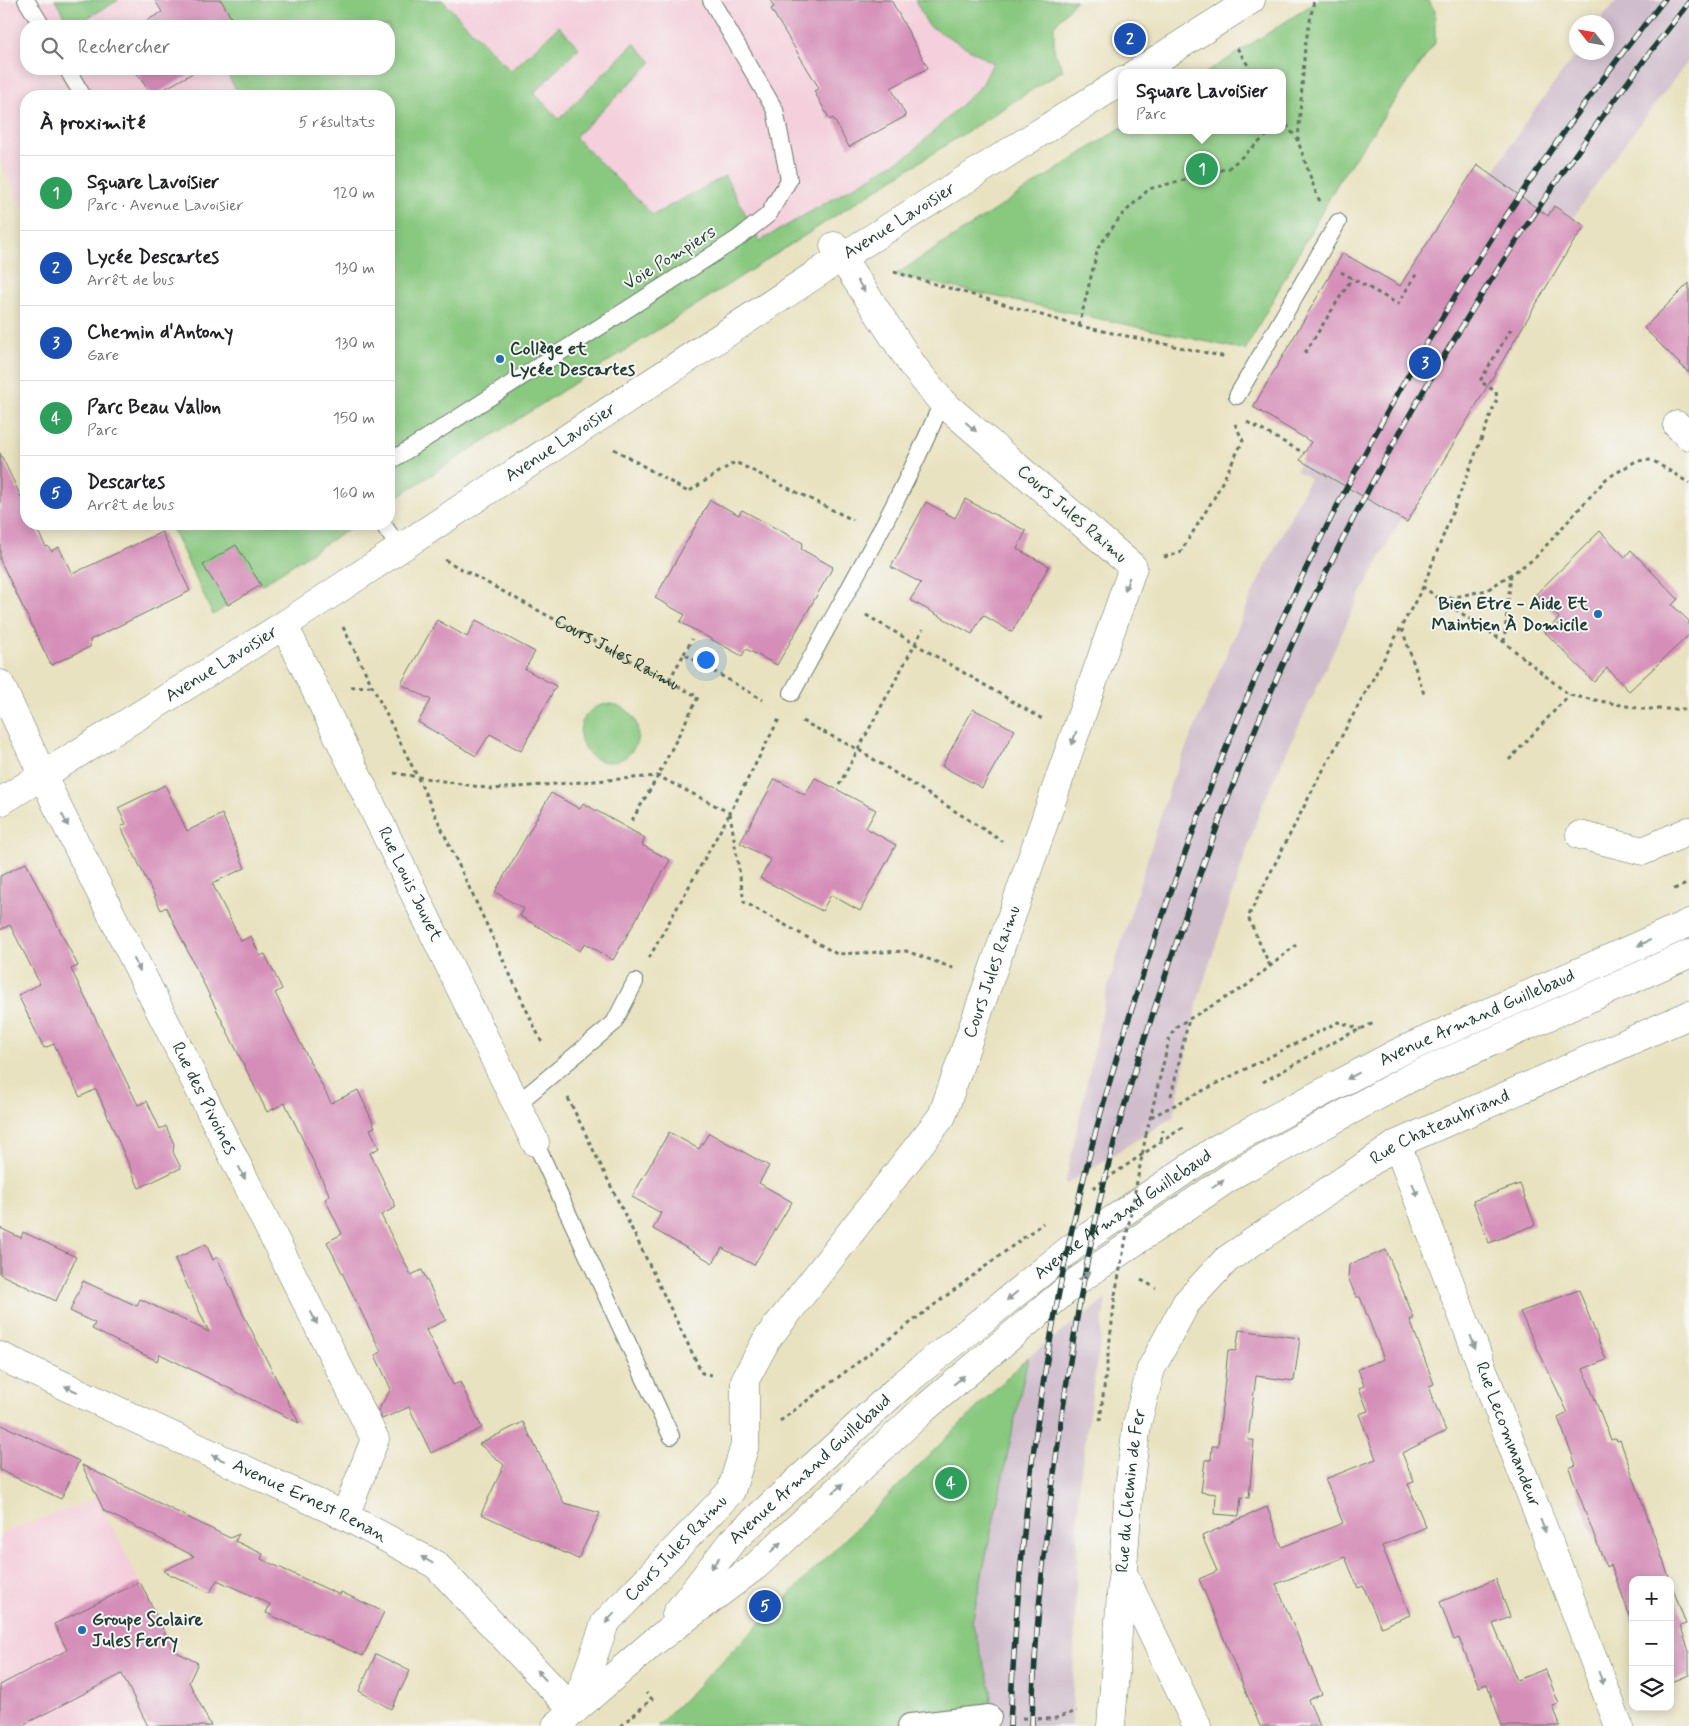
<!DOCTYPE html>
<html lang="fr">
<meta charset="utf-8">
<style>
:root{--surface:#fff;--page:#f2f2f2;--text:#202124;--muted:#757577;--line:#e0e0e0;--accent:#1f6fb2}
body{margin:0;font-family:Mynerve,sans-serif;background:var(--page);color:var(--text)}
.controls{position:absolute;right:15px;bottom:15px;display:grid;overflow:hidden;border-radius:10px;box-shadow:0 2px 12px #0003}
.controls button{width:45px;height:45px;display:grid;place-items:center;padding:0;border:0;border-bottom:1px solid var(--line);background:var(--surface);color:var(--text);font:25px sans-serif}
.compass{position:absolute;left:1569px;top:15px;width:45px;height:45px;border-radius:50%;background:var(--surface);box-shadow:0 2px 12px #0003;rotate:301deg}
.you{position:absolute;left:705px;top:659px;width:18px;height:18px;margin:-12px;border:4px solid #fff;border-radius:50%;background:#1a73e8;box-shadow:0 0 0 8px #1a73e833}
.badge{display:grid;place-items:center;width:32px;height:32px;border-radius:50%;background:var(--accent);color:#fff;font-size:16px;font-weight:700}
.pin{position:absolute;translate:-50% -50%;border:2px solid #fff;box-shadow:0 1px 5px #0006}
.popup{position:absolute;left:1118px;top:69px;width:168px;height:65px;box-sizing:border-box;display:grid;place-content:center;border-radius:10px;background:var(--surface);filter:drop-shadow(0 1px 4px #0005);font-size:16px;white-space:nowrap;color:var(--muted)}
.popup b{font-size:19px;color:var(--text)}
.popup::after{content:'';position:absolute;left:50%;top:100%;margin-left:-10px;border:10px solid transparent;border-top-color:var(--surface)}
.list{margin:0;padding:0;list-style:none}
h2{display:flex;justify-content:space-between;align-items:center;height:65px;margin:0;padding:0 20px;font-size:21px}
h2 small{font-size:16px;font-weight:400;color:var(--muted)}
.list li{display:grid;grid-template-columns:32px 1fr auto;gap:15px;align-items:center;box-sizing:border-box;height:75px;padding:0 20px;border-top:1px solid var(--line)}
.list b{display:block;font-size:19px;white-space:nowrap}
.list p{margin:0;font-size:16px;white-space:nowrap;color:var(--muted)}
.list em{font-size:16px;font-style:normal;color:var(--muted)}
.icon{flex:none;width:28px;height:28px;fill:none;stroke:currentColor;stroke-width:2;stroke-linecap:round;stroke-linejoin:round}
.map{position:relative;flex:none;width:1689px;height:1726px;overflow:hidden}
.search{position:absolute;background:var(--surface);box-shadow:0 2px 12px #0003;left:20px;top:20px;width:375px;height:55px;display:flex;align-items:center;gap:12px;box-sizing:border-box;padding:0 18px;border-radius:20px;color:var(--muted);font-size:19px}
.panel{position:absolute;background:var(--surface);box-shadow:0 2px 12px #0003;left:20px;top:90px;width:375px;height:440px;border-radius:20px}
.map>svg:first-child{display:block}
.built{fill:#f4cfdc;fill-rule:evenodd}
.industrial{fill:#d0bdcc}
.green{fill:#88c87f;stroke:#54825a}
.building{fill:#d58eb8}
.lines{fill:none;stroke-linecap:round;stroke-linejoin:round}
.service-casing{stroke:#667765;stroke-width:18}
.pedestrian-casing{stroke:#667765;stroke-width:26}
.minor-casing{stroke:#667765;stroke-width:29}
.tertiary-casing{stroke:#667765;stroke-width:29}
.path{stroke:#667765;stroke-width:3;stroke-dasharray:4 4;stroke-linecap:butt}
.service{stroke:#fff;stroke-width:16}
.pedestrian{stroke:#fff;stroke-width:24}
.minor{stroke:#fff;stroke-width:28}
.tertiary{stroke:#fff;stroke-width:28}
.rail-casing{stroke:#1f3d34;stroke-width:5.5}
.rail{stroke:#f6f6f2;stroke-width:4;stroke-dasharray:11;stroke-linecap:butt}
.path-bridge{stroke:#667765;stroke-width:3;stroke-dasharray:4 4;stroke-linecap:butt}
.oneway{fill:#8f9e9a}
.poi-dot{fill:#1f6fb2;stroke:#f6f6f2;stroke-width:2}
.labels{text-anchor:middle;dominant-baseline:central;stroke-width:4;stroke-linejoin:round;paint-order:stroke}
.street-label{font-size:18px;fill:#1f3d34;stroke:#f6f6f2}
.poi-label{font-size:18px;font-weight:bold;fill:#1f3d34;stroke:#f6f6f2;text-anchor:start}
</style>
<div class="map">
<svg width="1689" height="1726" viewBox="0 0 1689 1726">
<rect width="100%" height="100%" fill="#f6f6f2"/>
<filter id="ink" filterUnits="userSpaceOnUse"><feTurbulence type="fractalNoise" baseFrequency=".02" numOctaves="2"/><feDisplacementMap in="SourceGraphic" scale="10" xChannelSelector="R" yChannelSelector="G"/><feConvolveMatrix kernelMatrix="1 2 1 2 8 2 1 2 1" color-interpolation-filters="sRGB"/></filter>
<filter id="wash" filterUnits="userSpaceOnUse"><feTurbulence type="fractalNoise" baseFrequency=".0096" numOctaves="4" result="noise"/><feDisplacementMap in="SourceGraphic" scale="20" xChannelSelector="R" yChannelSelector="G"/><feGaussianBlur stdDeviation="1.12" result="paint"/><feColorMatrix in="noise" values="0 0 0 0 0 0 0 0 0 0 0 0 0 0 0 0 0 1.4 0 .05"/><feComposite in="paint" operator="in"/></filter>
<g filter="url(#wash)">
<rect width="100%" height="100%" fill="#e9e2c0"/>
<path class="built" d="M0,0H1076L1054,26V51L1063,70L389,502V96H26V216L0,160ZM26,26H389V69H26Z
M98,1498L211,1726H0V1534Z"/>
<path class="industrial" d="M1617,0H1689V60L1611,162L1573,218L1585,226L1570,247L1407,522L1401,519L1357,601L1261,807L1199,996L1173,1117L1065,1185L1107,990L1171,783L1254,590L1310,478L1296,471L1310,441L1253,407L1343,253L1400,285L1477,165L1492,174L1532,113L1577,53L1606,52V22H1599Z
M1106,1299L1079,1484L1072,1726H990L972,1622L1028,1357Z"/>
<path class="green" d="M55,0H119L73,26H70Z
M221,0H442L511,71L559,26L579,48L534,93L559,119L634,43L652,62L575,137L653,215L725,176L760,241L910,154L982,85L993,63L928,25L915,0H1076L1054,26V51L1063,70L389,502V96H240L224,69H389V26H236Z
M1319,0H1428L1435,11V43L1340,179L1245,350L895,275L1122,127V130H1282V73H1206Z
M170,524H356L261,585L236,545L204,565L228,605L213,615Z
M580 733a29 29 0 1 1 58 0a29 29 0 1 1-58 0Z
M1028,1357L972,1622L991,1689L990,1726H657Z"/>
<g id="blocks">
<path class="building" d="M155,0H221L236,26H137L162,12Z
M770,0H891L928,68L891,88L906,116L849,147L833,118L830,120L814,91L819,88L771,9L774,7Z
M134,69H200L152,96Z
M1477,165L1548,216L1554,206L1585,226L1570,247L1407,522L1300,460L1311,442L1253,407L1343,253L1400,286Z
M1689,283V373L1644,328Z
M0,453L26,507V524H34L46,547L48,546L51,551L59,547L72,574L162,532L190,591L90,640V647L51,665L0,560Z
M965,499L1026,531L1017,549L1049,566L1012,632L983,615L972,634L910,600L921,583L891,567L926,502L955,518Z
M710,500L739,515L742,510L803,543L801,549L833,567L777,665L746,649L742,656L680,622L685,615L655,598Z
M1600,531L1625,557L1631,550L1678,599L1672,605L1689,621V635L1629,691L1607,668L1594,682L1545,632L1559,618L1536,594Z
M236,545L261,585L228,605L203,565Z
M437,620L467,637L476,620L535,652L525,669L556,686L521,751L490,734L476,756L418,722L431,700L401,684Z
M973,709L1015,730L982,788L942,766Z
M815,778L876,810L866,828L896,845L860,911L831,895L822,911L760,878L771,860L740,843L775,779L805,795Z
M165,785L187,831L222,814L245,868L212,883L241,941L251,936L260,956L265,954L282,989L275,993L331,1103L358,1090L375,1127L370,1129L379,1148L370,1153L396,1207L381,1215L411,1275L422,1270L446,1320L426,1330L453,1385L460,1382L482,1428L431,1453L409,1407L382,1419L378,1410L391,1389L375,1355L381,1352L327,1242L342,1234L325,1199L330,1196L285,1103L267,1112L166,907L161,910L121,827L126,824L118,808Z
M551,793L580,809L583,803L645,838L642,845L670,860L613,960L585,943L580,951L520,916L524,909L495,892Z
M26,863L78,966L71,969L138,1105L147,1101L160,1129L166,1126L174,1144L173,1152L181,1168L139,1188L96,1089L80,1097L54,1044L44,1048L18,995L40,984L10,925L0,930V876Z
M669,1132L699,1149L709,1133L769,1166L759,1183L792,1202L754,1265L722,1248L713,1263L653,1229L661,1213L632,1197Z
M1520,1184L1535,1225L1489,1243L1473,1201Z
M0,1228L21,1238L23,1232L76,1257L56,1301L0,1274Z
M206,1244L213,1260L217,1257L243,1314L299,1423L160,1354L157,1361L92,1329L95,1323L70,1311L83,1281L137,1306L140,1299L209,1332L175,1259Z
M1386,1250L1414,1318L1410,1320L1434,1384L1428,1387L1446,1431L1402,1453L1414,1482L1408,1484L1426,1527L1382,1546L1410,1615L1381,1627L1363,1586L1358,1588L1345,1557L1276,1584L1322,1694L1308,1700L1320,1726H1260L1199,1579L1217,1571L1202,1536L1267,1507L1282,1547L1343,1523L1325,1479L1376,1459L1359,1414L1368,1411L1359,1388L1364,1386L1358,1369L1384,1359L1360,1297H1356L1348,1277L1349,1265Z
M1579,1290L1606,1360L1583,1369L1611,1440L1616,1438L1617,1441L1620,1440L1670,1580H1633V1624L1611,1565L1606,1567L1569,1468L1576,1465L1558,1418L1568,1413L1520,1312Z
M1239,1330L1300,1338L1294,1381L1256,1376L1248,1440H1254L1249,1498L1241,1497L1239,1516L1215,1514L1216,1494L1201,1492L1205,1460H1211L1212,1446H1218L1228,1350L1236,1351Z
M523,1422L564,1503L600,1513L578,1559L481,1514L504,1465L479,1444Z
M0,1424L79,1461L61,1499L0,1470Z
M82,1465L230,1538L239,1534L235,1541L263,1554L261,1559L340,1595L341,1592L384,1612L363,1656L266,1613L270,1604L217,1580L210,1593L163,1571L194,1556L104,1511Z
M1496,1579L1510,1617L1493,1624L1517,1680L1545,1669L1559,1704L1553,1706L1560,1726H1502L1487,1684L1479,1687L1459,1638L1454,1640L1440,1602Z
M1670,1581L1686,1624L1680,1626L1689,1651V1675L1670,1683Z
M140,1582L173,1650L198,1663L189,1682L211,1726H148L122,1674L21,1726H0V1685L67,1650L54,1624Z
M376,1654L410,1671L391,1709L359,1691Z"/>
</g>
</g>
<g filter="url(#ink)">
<use href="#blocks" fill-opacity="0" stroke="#667765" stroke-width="1"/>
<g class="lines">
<defs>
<path id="service" d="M26,0L42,26
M67,69L83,96
M1237,396L1338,222
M389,462L737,239L768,215L789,180L775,110L711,0
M383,524L400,549
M792,693C843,597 900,503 942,402
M518,1103L614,1023L635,982
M535,1142L671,1436"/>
<path id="pedestrian" d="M910,1726L989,1717"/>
<g id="minor">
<path d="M1136,73L1251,0"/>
<path d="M1677,425L1689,436"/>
<path id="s2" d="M284,625L535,1142"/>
<path id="s3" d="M0,684L57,806L375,1439L345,1516"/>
<path id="s4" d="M0,802L284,625L842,257L1122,81"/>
<path d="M1580,835L1643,851L1689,831"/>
<path id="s5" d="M1397,1144L1619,1726"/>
<path id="s6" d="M0,1356L345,1516L436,1565L574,1711L605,1623L731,1491L745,1445V1380L767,1339L942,1116L1133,567L942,402L913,366L834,246"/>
<path d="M1123,1573L1197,1726"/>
<path id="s7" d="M1111,1726L1129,1488L1137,1424L1151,1369L1186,1303L1226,1260L1397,1144L1689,1015"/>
</g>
<g id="tertiary">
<path id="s8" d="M676,1614L732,1541L902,1385L1074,1246L1218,1148L1397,1053L1689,923"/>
<path d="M556,1726L655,1641L757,1565L925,1408L1077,1281L1236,1173L1410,1078L1689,954"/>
</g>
</defs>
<use href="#service" class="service-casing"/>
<use href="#pedestrian" class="pedestrian-casing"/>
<use href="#minor" class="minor-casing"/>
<use href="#tertiary" class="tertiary-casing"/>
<g class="path">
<path d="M1237,48L1253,73"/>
<path d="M1282,118L1298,141L1317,196L1320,201"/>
<path d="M1298,141L1305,46L1314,0"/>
<path d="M894,272L1079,326L1226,357"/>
<path d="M1341,272L1398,304L1417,273"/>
<path d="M1079,326L1098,248L1121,216L1149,189L1229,168L1273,130"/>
<path d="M1511,329L1480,381L1496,392L1497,399L1423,587L1441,600L1487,590L1534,559L1606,479L1636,461L1652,460L1689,483"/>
<path d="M1305,353L1352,278"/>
<path d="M1247,422L1304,453"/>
<path d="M614,449L688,492L735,462L853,520"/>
<path d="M1164,557L1180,553L1214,498L1243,441L1235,424"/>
<path id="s1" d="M445,560L698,697L658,776L631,822"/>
<path d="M1442,600L1504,642L1569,695L1642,709H1689"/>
<path d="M866,615L1044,720"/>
<path d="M343,627L417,776L543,1045"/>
<path d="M1402,629L1424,694"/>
<path d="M1504,642L1511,574"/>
<path d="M684,654L692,639"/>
<path d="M669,680L684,654L763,700"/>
<path d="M351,687L373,686"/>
<path d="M802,721L859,750L1002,841"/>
<path d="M1509,760L1569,695"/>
<path d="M394,773L492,789L658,776L730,813L780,717"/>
<path d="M839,785L923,629"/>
<path d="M730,813L744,902L837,954L906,951L956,969"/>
<path d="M1674,889L1689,883"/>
<path d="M649,958L730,813"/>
<path d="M1270,966L1248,917L1315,785L1423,587"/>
<path d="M1263,1082L1345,1036L1374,1023"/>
<path d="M1171,1096L1189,1019"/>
<path d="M568,1098L702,1373L712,1375"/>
<path d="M1151,1117L1338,1022L1361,1029"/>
<path d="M1146,1135L1170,1036L1177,1026L1246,986L1296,945"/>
<path d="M1161,1140L1163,1130"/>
<path d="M1093,1188L1183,1127"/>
<path d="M1141,1280L1156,1288"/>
<path d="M780,1421L1043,1223"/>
<path d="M1100,1421L1115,1298"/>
<path d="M1022,1718L1053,1719L1077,1711"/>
<path d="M621,1726L652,1699L646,1693"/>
</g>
<use href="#service" class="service"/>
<use href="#pedestrian" class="pedestrian"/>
<use href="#minor" class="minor"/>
<use href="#tertiary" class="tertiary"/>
<defs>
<path id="rail" d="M1010,1726C1018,1544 1040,1361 1082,1185C1103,1099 1129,1015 1157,932C1272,595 1441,277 1664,0
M1032,1726C1034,1641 1043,1557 1054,1473C1069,1361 1086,1248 1115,1139C1131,1081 1149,1024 1168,968C1209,842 1256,718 1313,599C1415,387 1543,187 1689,2"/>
</defs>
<use href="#rail" class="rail-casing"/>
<use href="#rail" class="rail"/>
<path class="path-bridge" d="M1115,1295L1146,1135"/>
</g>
<defs><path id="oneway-solid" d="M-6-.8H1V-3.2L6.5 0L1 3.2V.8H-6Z" transform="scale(1.25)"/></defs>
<g class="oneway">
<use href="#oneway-solid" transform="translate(861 286) rotate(57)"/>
<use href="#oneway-solid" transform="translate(971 427) rotate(41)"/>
<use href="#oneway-solid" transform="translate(1127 584) rotate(109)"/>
<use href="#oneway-solid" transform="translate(1074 738) rotate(109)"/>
<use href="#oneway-solid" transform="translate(65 820) rotate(63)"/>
<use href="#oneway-solid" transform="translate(1644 943) rotate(156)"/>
<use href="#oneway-solid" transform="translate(137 965) rotate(63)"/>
<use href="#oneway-solid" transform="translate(1353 1076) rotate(152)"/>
<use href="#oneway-solid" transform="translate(242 1173) rotate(63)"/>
<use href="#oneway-solid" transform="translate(1218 1184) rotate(-34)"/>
<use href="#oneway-solid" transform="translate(1415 1190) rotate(69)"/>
<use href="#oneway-solid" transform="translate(1084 1276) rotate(-34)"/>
<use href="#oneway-solid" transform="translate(1012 1296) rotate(141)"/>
<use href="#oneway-solid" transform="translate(314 1318) rotate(63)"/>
<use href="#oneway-solid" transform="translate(1473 1342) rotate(69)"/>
<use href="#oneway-solid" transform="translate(959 1380) rotate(-40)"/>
<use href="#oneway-solid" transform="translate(71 1389) rotate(-155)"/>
<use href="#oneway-solid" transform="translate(218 1458) rotate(-155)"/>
<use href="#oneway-solid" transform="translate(838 1488) rotate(-43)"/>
<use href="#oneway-solid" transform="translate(1543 1526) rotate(69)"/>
<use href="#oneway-solid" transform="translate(776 1547) rotate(-43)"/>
<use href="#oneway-solid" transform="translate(427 1560) rotate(-150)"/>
<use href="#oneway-solid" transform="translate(715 1563) rotate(128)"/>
<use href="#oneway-solid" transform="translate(610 1618) rotate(131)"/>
<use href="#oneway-solid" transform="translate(541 1675) rotate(-133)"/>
<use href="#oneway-solid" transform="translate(1601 1678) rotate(69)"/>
</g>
</g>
<g class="poi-dot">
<circle cx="500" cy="359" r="5"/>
<circle cx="1598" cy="614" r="5"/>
<circle cx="82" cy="1630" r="5"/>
</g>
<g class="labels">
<g class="street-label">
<text stroke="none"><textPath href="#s4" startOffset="1071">Avenue Lavoisier</textPath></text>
<text transform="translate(670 258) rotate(-32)">Voie Pompiers</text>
<text stroke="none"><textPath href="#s4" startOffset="666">Avenue Lavoisier</textPath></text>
<text transform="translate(1072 514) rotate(41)">Cours Jules Raimu</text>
<text stroke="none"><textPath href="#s1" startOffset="195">Cours Jules Raimu</textPath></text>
<text stroke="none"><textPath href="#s4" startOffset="261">Avenue Lavoisier</textPath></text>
<text stroke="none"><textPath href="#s2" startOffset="288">Rue Louis Jouvet</textPath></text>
<text stroke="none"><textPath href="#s6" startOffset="1556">Cours Jules Raimu</textPath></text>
<text stroke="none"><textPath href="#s8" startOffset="1008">Avenue Armand Guillebaud</textPath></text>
<text stroke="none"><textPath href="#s3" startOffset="462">Rue des Pivoines</textPath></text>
<text stroke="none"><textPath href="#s7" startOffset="746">Rue Chateaubriand</textPath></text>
<text stroke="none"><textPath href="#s8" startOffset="602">Avenue Armand Guillebaud</textPath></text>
<text stroke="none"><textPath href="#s5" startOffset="311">Rue Lecommandeur</textPath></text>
<text stroke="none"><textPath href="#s8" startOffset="198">Avenue Armand Guillebaud</textPath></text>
<text stroke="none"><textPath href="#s7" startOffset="236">Rue du Chemin de Fer</textPath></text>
<text stroke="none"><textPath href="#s6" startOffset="342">Avenue Ernest Renan</textPath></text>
<text stroke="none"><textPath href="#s6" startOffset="881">Cours Jules Raimu</textPath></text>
</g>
<g class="poi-label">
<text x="510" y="349">Collège et<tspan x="510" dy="21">Lycée Descartes</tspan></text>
<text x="1588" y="604" text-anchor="end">Bien Etre - Aide Et<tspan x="1588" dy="21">Maintien À Domicile</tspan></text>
<text x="92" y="1620">Groupe Scolaire<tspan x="92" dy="21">Jules Ferry</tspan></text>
</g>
</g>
</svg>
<div class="controls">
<button>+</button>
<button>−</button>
<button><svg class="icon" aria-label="layers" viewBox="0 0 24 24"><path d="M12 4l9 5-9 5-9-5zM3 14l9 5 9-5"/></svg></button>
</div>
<svg class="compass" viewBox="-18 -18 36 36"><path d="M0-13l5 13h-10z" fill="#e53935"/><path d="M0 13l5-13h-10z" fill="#757577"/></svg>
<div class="you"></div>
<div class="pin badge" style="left:1202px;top:169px;background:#2e9e5b">1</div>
<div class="popup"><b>Square Lavoisier</b>Parc</div>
<div class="pin badge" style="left:1130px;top:39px;background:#1a4fb4">2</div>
<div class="pin badge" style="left:1425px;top:363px;background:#1a4fb4">3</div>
<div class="pin badge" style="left:951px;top:1483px;background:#2e9e5b">4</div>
<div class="pin badge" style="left:765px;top:1606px;background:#1a4fb4">5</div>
<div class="search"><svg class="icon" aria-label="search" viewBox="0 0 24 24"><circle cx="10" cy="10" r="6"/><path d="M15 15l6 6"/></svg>Rechercher</div>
<section class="panel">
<h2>À proximité<small>5 résultats</small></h2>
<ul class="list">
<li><span class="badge" style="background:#2e9e5b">1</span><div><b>Square Lavoisier</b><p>Parc · Avenue Lavoisier</p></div><em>120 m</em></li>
<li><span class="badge" style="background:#1a4fb4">2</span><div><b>Lycée Descartes</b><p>Arrêt de bus</p></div><em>130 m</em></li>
<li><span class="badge" style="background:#1a4fb4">3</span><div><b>Chemin d'Antony</b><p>Gare</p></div><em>130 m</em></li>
<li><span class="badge" style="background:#2e9e5b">4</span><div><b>Parc Beau Vallon</b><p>Parc</p></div><em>150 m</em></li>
<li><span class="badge" style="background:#1a4fb4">5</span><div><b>Descartes</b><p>Arrêt de bus</p></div><em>160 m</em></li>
</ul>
</section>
</div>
